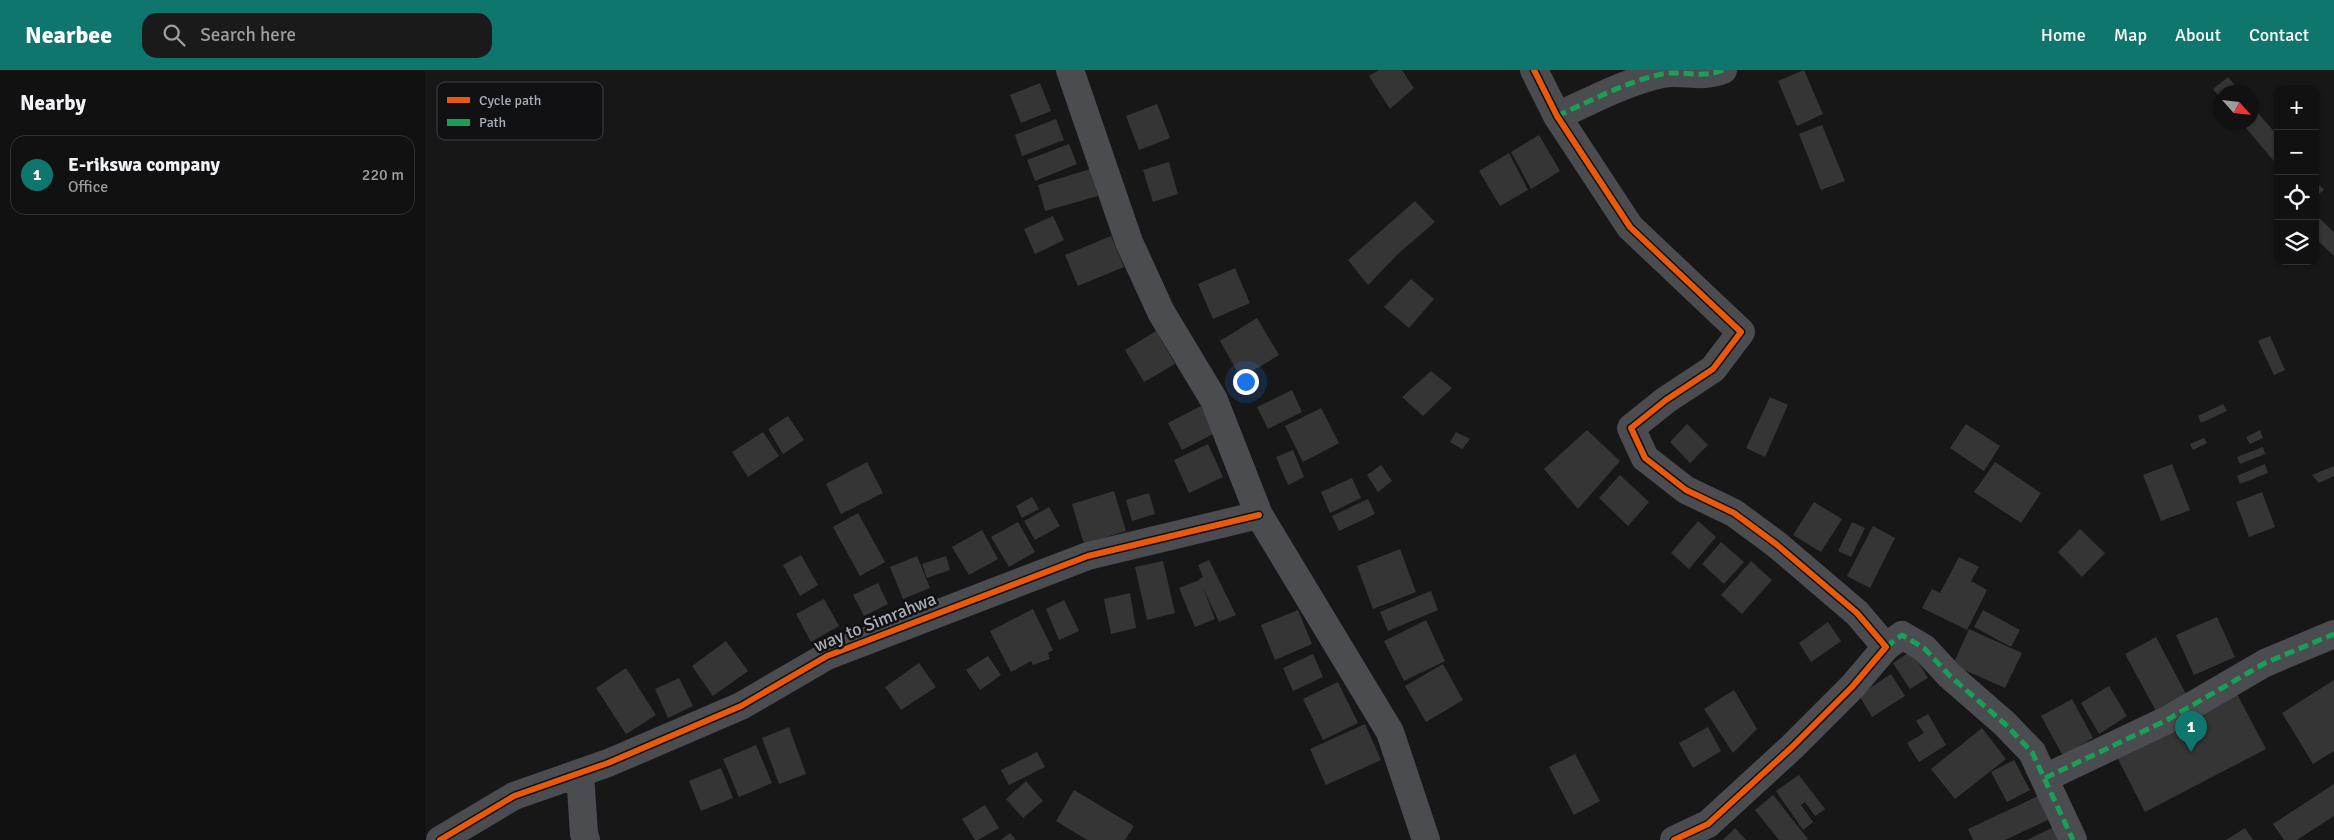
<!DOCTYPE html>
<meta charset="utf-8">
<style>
:root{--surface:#111;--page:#1a1a1a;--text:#f1f3f6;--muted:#9c9d9f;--line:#303131;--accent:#0f766e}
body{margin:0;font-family:Signika,sans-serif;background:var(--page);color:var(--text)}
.controls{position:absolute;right:15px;top:15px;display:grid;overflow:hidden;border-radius:10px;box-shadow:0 1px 4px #0004}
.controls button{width:45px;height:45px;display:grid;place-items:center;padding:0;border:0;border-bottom:1px solid var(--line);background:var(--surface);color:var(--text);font:25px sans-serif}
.compass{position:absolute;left:1789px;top:15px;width:45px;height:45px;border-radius:50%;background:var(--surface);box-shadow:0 1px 4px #0004;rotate:117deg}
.you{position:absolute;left:820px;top:311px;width:18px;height:18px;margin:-12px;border:4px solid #fff;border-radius:50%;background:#1a73e8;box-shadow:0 0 0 8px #1a73e833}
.badge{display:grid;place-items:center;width:32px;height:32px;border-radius:50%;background:var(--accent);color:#fff;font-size:16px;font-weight:700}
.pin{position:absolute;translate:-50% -41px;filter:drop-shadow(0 1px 2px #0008)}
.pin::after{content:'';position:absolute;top:26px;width:18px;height:15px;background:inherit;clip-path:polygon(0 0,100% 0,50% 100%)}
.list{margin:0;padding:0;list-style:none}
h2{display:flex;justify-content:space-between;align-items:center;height:65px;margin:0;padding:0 20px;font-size:21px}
h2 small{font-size:16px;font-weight:400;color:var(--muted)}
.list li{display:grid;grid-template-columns:32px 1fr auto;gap:15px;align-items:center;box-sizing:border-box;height:80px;margin:0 10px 10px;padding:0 10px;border:1px solid var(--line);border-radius:15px}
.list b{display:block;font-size:19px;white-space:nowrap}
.list p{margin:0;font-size:16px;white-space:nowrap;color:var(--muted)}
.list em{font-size:16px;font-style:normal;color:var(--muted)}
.icon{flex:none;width:28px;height:28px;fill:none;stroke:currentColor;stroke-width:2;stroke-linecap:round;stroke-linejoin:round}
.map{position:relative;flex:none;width:1909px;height:770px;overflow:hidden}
header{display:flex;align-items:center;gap:30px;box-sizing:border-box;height:70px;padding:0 25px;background:var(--accent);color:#fff}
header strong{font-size:24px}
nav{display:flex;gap:28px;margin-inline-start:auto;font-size:18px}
.search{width:350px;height:45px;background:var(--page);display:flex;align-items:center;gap:12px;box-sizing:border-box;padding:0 18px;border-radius:15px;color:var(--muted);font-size:19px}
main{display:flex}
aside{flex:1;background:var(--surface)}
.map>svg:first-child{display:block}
.building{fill:#353536}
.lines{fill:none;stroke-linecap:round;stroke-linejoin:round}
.minor{stroke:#4b4c50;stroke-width:28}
.quiet{stroke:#1a9f57;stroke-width:5;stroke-dasharray:10 5;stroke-linecap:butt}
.cycleway-casing{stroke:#111113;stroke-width:9}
.cycleway{stroke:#e8590c;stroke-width:6}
.labels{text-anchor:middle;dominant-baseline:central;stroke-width:5;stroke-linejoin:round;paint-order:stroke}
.street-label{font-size:18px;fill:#a8adb8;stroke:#111113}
.key{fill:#111113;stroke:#3e4045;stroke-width:1}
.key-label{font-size:14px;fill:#a8adb8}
</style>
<header>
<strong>Nearbee</strong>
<div class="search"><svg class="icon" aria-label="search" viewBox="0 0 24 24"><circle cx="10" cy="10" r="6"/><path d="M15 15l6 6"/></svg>Search here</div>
<nav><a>Home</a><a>Map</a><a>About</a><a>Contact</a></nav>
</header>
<main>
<aside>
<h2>Nearby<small></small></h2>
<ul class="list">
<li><span class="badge">1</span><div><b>E-rikswa company</b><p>Office</p></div><em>220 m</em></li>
</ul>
</aside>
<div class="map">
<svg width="1909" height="770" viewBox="0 0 1909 770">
<rect width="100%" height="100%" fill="#171717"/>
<path class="building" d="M954,0H977L989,18L965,39L944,6Z
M1379,0L1398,44L1372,56L1353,11Z
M1803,7L1816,22H1796V29L1788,19Z
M615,13L626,41L596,53L585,25Z
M732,34L745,68L714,80L701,46Z
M1826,35L1853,66V96L1816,52H1826Z
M631,49L639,70L597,86L590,65Z
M1397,55L1420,111L1396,120L1374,64Z
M1114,65L1135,101L1106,119L1086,82Z
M644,74L652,94L610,111L602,90Z
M1084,83L1103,120L1075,136L1054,101Z
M744,92L753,124L728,132L718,100Z
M665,99L673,126L620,141L613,115Z
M1890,110L1899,120L1890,127Z
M990,131L1010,152L974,183L943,215L923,190Z
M628,146L639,170L610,184L599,159Z
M1892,146L1909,162V186L1890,168V148Z
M686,166L699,197L653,216L640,185Z
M810,198L825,233L788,249L773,214Z
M986,209L1009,229L984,258L959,237Z
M832,248L854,285L816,308L795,271Z
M731,261L750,294L719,312L700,280Z
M1845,266L1860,300L1849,305L1833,271Z
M1006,301L1027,318L998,346L977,327Z
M867,320L877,342L843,359L832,337Z
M1345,327L1363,335L1340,387L1321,378Z
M1798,334L1802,341L1776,353L1773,346Z
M776,336L790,363L757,380L743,353Z
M896,338L914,373L878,392L860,356Z
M363,346L379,370L358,384L343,359Z
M1262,354L1283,375L1265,393L1245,372Z
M1541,354L1575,376L1559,401L1525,378Z
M1162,360L1195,391L1153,439L1119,399Z
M1835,360L1838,368L1825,374L1821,367Z
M338,362L354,386L323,407L307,382Z
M1031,362L1045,369L1037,379L1025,372Z
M1779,368L1782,373L1768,380L1765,374Z
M783,374L798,407L764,423L749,390Z
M1838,377L1840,384L1815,394L1812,387Z
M868,380L879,407L863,415L851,387Z
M442,392L458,423L416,444L401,414Z
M1570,392L1616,423L1596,453L1549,422Z
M1747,394L1765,440L1736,451L1718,405Z
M1840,394L1843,403L1815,414L1812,406Z
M956,395L967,411L953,422L942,405Z
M1909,396V406L1894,413L1887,405Z
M1195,405L1224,432L1203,456L1174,428Z
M927,408L936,428L905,443L896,422Z
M689,421L701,461L659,474L647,434Z
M1837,422L1850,457L1824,467L1811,432Z
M724,423L730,444L707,451L701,430Z
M607,427L614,439L597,448L591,436Z
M943,429L950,444L914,461L907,446Z
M1389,432L1417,449L1396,482L1368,465Z
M624,437L635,456L610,470L599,451Z
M433,443L460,492L435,506L408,457Z
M1273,451L1291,467L1264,499L1246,483Z
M593,452L610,482L584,497L566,467Z
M1427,452L1440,458L1426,487L1413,481Z
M1448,456L1470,468L1445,518L1422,506Z
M1655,459L1680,483L1657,507L1633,482Z
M557,460L573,489L544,505L527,477Z
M1296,472L1319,492L1299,514L1277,494Z
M975,479L991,522L948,539L932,496Z
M376,485L393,515L375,526L358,495Z
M492,486L505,518L478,529L465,497Z
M521,486L525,500L502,508L497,494Z
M1534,487L1554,497L1546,511L1562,520L1542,560L1497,538L1507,519L1515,523Z
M784,490L811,545L794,552L774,509L778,507L773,495Z
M738,491L750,543L722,550L710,497Z
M1326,491L1347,510L1317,544L1296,525Z
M775,510L790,549L770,557L754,518Z
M453,513L463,534L439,546L428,525Z
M1006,521L1013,540L963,561L955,542Z
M705,523L711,558L686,564L679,529Z
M399,529L414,556L386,572L371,544Z
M639,530L654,561L634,570L621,539Z
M608,539L628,580L623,583L625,589L608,595L606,591L586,602L565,561Z
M873,540L887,574L850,590L836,555Z
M1558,540L1595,560L1586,577L1549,557Z
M1792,547L1810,587L1769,605L1751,565Z
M1001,550L1020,591L979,611L959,571Z
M1403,552L1416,571L1386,592L1374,573Z
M1544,559L1597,583L1580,618L1528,595Z
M1731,567L1762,626L1732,643L1700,584Z
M301,571L323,601L288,626L267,596Z
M1486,581L1503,608L1485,619L1468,593Z
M888,584L898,607L868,621L858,598Z
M563,586L576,605L555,620L541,600Z
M494,593L511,617L476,640L460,617Z
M1018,594L1038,630L1001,652L980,616Z
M201,598L231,645L201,664L171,618Z
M1466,604L1480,626L1447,647L1434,625Z
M254,608L268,636L243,648L230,619Z
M1909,610V681L1888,694L1857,643Z
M913,612L933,653L898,670L878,629Z
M1684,616L1702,646L1674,664L1656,633Z
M1309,620L1332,659L1308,683L1279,639Z
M1811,622L1841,679L1720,742L1691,685Z
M1647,629L1668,668L1638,686L1616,646Z
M1503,644L1521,675L1494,692L1482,673L1499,663L1491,651Z
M940,654L956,690L901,715L885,679Z
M364,657L381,704L354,714L337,668Z
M1283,657L1296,681L1268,698L1254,673Z
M1557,658L1581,689L1530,729L1506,699Z
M331,675L347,713L314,727L298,689Z
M612,682L620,697L584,715L576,700Z
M1150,684L1175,731L1149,745L1124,697Z
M1589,690L1605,720L1582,732L1566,702Z
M296,698L308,728L276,741L264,711Z
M1374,705L1400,739L1390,746L1380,732L1376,735L1388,752L1378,760L1351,721Z
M601,711L618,731L598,748L581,729Z
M1909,714V746L1872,770H1859L1848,754Z
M649,720L709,756L700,770H662L631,751Z
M1348,725L1383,769L1381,770H1354L1330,740Z
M1613,726L1623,750L1580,770H1548L1543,759Z
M560,735L574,758L553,770H550L537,749Z
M1629,757L1635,770H1602Z
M1310,758L1321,770H1298Z
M1820,758L1828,770H1801Z
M585,763L591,770H576Z"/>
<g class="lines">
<path class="minor" d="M645,0L704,172L736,242L789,330L834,445L965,662L1001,770
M1109,0L1132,46L1205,157L1316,262L1288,299L1241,330L1206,358L1220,388L1261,420L1309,443L1351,474L1432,543L1461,577L1427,617L1367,677L1283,754L1249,770
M1132,46C1166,31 1200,12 1237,4C1257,0 1277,9 1298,0
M1461,577L1477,565L1499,578L1525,606L1580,654L1607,682L1648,770
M155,703L159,764L161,770
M1620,708L1742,650L1840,593L1909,564
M15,770L89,726L183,693L316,636L402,586L663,486L834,445"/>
<path class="quiet" d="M1132,46C1166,31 1200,12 1237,4C1257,0 1277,9 1298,0
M1461,577L1477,565L1499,578L1525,606L1580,654L1607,682L1648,770
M1620,708L1742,650L1840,593L1909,564"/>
<defs>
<path id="cycleway" d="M1109,0L1132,46L1205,157L1316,262L1288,299L1241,330L1206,358L1220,388L1261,420L1309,443L1351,474L1432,543L1461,577L1427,617L1367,677L1283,754L1249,770
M15,770L89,726L183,693L316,636L402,586L663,486L834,445"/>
</defs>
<use href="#cycleway" class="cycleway-casing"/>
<use href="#cycleway" class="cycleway"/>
</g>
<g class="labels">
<g class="street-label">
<text transform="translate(450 552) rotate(-22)">way to Simrahwa</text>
</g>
</g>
<rect x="12" y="12" width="166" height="58" rx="8" class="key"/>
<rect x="22" y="27" width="23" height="6" fill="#e8590c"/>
<rect x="22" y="49" width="23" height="7" fill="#1a9f57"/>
<g class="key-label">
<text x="54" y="35">Cycle path</text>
<text x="54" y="57">Path</text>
</g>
</svg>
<div class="controls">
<button>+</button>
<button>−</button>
<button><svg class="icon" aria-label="locate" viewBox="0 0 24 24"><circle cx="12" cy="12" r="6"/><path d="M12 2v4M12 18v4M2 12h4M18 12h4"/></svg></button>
<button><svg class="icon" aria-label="layers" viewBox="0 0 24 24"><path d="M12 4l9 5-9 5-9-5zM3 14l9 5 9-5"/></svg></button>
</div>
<svg class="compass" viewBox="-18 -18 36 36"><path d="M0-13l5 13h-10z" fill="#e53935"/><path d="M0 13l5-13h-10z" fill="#9c9d9f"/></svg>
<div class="you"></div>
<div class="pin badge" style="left:1766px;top:682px">1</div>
</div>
</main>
